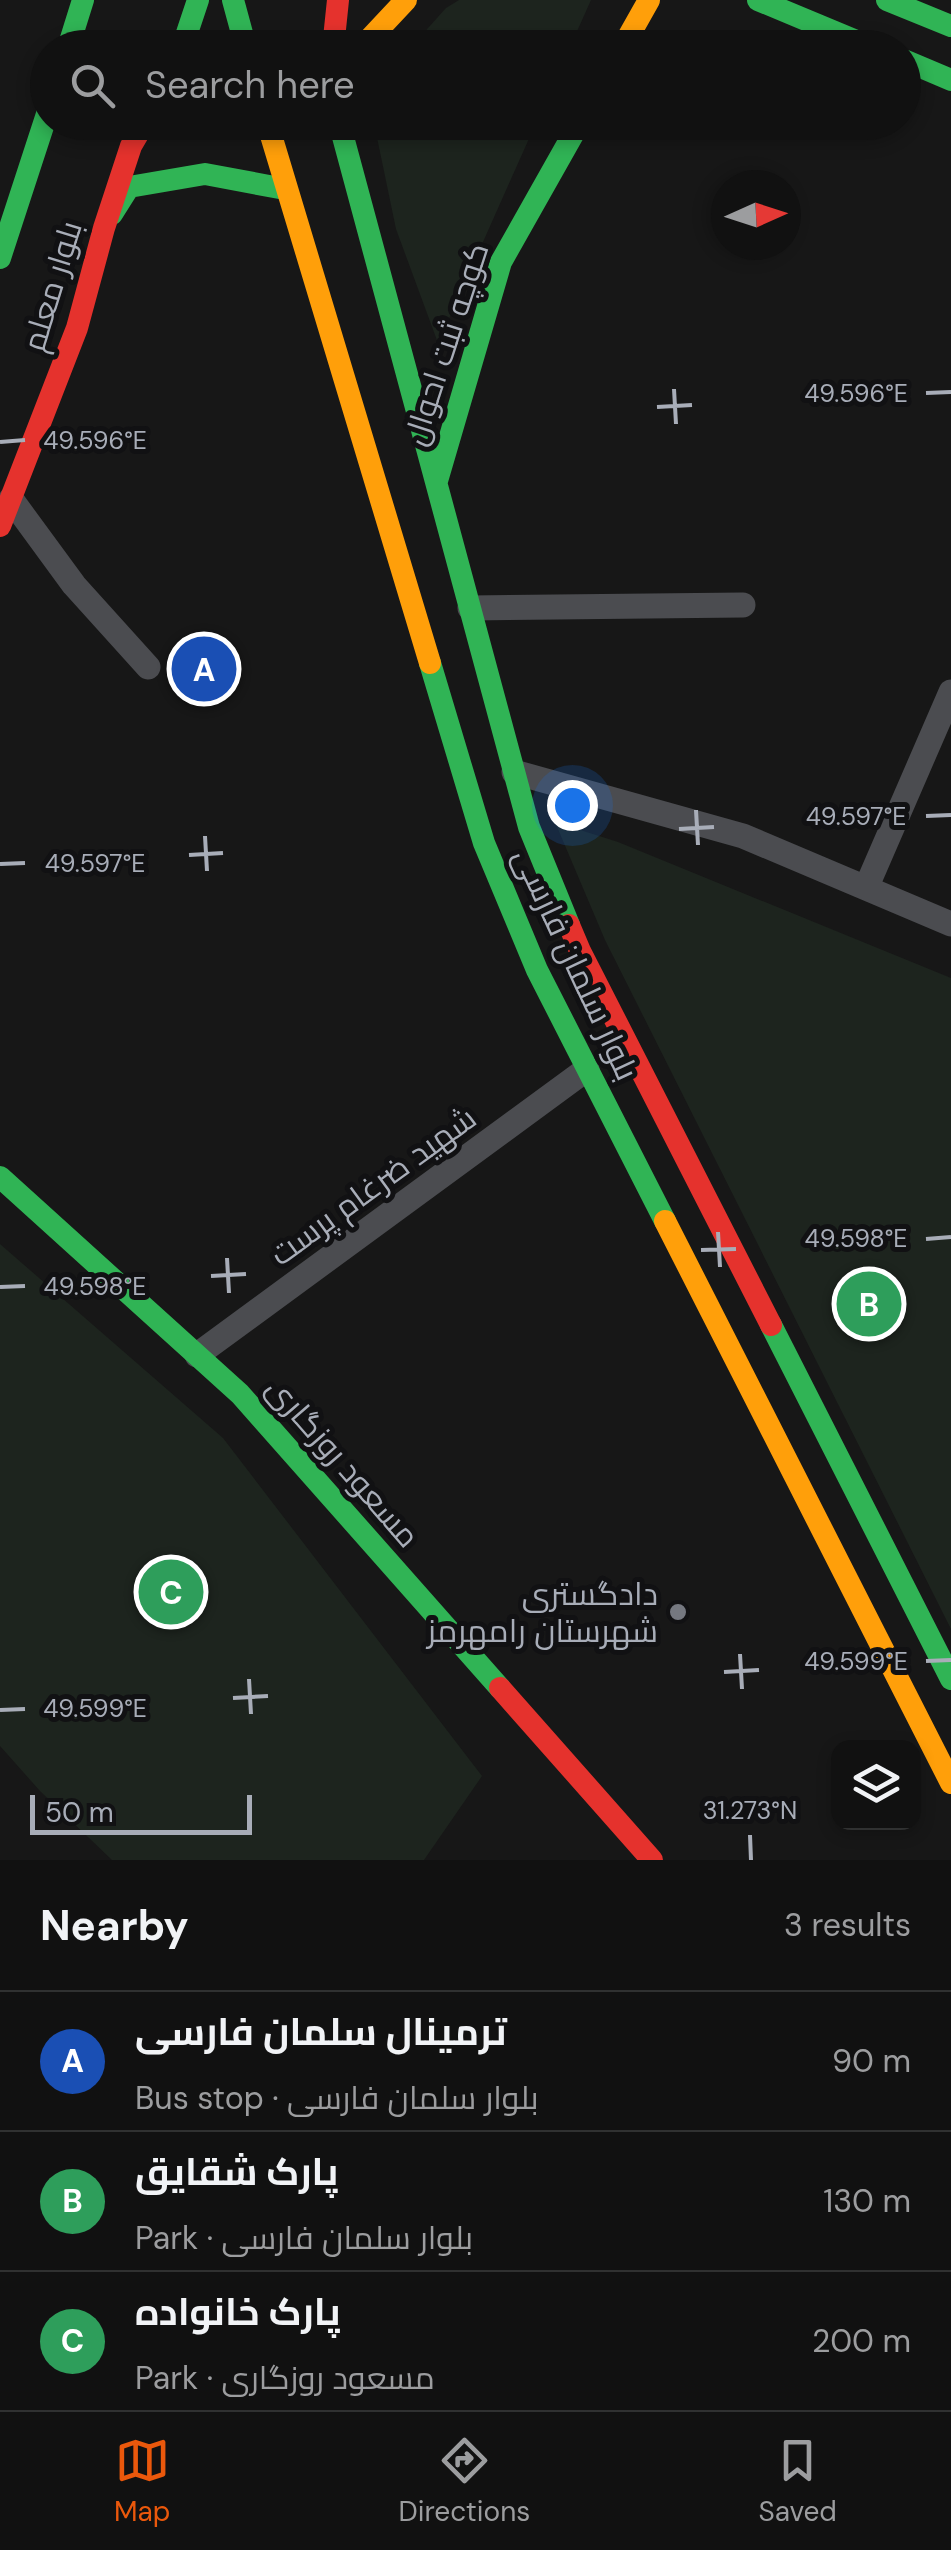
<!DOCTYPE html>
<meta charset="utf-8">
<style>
:root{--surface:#111;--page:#1a1a1a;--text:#f1f3f6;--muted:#9c9d9f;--line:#303131;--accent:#ea580c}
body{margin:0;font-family:"DM Sans",Cairo,sans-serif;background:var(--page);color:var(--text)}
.controls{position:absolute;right:30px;bottom:30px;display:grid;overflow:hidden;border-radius:20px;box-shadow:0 5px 15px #0003}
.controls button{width:90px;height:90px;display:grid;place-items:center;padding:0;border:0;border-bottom:2px solid var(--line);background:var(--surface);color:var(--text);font:50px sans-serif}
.compass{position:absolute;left:711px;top:170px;width:90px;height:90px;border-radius:50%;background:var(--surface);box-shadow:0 5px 15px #0003;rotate:87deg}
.scale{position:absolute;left:30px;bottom:25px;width:222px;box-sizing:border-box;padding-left:10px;border:5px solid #a8adb8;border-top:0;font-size:28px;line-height:35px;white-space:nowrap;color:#a8adb8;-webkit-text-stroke:8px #111113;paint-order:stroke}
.you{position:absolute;left:572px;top:805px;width:35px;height:35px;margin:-25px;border:8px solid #fff;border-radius:50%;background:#1a73e8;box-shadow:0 0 0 15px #1a73e833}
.badge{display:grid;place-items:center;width:65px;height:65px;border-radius:50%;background:var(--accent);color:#fff;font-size:32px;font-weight:700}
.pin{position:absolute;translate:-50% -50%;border:5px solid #fff;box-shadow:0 2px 10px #0006}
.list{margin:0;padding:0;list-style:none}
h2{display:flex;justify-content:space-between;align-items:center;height:130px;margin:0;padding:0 40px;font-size:42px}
h2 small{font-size:32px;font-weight:400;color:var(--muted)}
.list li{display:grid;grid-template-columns:65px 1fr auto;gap:30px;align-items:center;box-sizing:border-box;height:140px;padding:0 40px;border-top:2px solid var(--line)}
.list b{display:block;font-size:38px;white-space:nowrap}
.list p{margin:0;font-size:32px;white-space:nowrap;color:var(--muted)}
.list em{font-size:32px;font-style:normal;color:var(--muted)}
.icon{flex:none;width:55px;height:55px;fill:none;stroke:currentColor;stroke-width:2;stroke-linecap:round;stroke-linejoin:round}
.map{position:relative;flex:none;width:951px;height:1860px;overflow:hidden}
.search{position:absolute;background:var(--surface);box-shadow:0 5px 15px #0003;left:30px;right:30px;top:30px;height:110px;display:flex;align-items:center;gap:25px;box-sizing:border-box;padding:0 35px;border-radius:55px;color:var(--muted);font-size:38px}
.sheet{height:550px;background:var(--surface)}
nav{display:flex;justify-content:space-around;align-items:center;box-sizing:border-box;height:140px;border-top:2px solid var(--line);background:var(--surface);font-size:28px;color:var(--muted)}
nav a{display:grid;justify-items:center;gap:5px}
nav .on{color:var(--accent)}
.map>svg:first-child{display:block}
.green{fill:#1d241e}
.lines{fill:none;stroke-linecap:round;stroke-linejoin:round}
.street{stroke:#4b4c50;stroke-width:25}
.fast{stroke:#30b455;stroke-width:22}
.slow{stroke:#ff9f0a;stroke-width:22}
.jam{stroke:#e5322d;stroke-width:22}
.ticks{fill:none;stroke:#a8adb8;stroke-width:4}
.poi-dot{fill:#757880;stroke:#111113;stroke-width:4}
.labels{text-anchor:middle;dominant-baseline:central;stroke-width:10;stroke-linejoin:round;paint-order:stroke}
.street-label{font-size:32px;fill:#a8adb8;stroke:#111113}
.poi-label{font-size:32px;fill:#a8adb8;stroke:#111113;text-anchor:end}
.ticks-label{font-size:25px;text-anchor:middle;fill:#a8adb8;stroke:#111113;stroke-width:10;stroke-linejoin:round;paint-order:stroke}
</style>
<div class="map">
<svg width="951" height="1860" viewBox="0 0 951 1860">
<rect width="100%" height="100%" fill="#171717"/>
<path class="green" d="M459,0H591L570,47H411L446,8Z
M377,122L536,123L438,343L396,229L375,128Z
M555,822L618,842L951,978V1629L605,940Z
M0,1244L223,1438L482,1776L424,1860H112L40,1791L0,1746Z"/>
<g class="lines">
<path class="street" d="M11,499L74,585L148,667
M470,608L743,605
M514,772L743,836L951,924
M866,888L951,692
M197,1355L587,1069"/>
<path class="fast" d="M233,0L246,48
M758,0L873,48
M887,0L951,26
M68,48L83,0
M182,48L198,0
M904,60L951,80
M339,122L529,827L569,925
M112,214L129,187L205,174L285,189
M0,258L48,111
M437,481L501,262L580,122
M430,663L484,843L537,970L665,1221
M0,1177L240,1394L500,1688
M771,1325L951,1679"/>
<path class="slow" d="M361,48L406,0
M622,48L649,0
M267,122L430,663
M665,1221L951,1783"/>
<path class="jam" d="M333,48L338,0
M0,526L77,328L104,228L131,146L145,122
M569,925L580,951L771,1325
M500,1688L652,1860"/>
</g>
<path class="ticks" d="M674,389L676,424M926,393L951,392M657,407L692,405M0,442L25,440M696,810L698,845M926,816L951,815M679,829L714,827M205,836L207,871M189,855L223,853M0,864L25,863M718,1232L720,1267M926,1239L951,1237M701,1250L736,1249M227,1258L229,1293M211,1276L246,1274M0,1287L25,1286M740,1654L742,1689M926,1661L951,1660M724,1672L759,1670M249,1679L251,1714M233,1698L268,1696M0,1710L25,1709M750,1835L751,1860"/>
<circle class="poi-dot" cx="678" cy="1612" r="10"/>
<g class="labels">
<g class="street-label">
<text transform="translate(52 286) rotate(-73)">بلوار معلم</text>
<text transform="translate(446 344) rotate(-72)">کوچه ثبت احوال</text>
<text transform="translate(576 964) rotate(65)">بلوار سلمان فارسی</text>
<text transform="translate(373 1186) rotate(-36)">شهید ضرغام پرست</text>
<text transform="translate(343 1462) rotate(49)">مسعود روزگاری</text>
</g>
<g class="poi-label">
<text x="658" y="1594">دادگستری<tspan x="658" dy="37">شهرستان رامهرمز</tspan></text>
</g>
</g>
<g class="ticks-label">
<text x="856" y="402">49.596°E</text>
<text x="95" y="449">49.596°E</text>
<text x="856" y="825">49.597°E</text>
<text x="95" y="872">49.597°E</text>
<text x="856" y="1247">49.598°E</text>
<text x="95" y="1295">49.598°E</text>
<text x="856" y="1670">49.599°E</text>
<text x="95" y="1717">49.599°E</text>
<text x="750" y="1819">31.273°N</text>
</g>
</svg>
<div class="controls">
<button><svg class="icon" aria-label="layers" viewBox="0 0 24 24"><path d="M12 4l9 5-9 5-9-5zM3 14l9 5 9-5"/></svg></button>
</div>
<svg class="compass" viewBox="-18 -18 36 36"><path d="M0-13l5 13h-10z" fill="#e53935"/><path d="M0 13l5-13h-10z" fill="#9c9d9f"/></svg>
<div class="scale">50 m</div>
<div class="you"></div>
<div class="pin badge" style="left:204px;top:669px;background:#1a4fb4">A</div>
<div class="pin badge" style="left:869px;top:1304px;background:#2e9e5b">B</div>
<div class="pin badge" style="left:171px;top:1592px;background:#2e9e5b">C</div>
<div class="search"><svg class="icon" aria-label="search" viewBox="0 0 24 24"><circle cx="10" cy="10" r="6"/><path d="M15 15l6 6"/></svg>Search here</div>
</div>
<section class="sheet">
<h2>Nearby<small>3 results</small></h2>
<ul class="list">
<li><span class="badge" style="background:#1a4fb4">A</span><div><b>ترمینال سلمان فارسی</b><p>Bus stop · بلوار سلمان فارسی</p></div><em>90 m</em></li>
<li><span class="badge" style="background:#2e9e5b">B</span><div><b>پارک شقایق</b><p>Park · بلوار سلمان فارسی</p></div><em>130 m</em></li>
<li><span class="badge" style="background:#2e9e5b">C</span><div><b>پارک خانواده</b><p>Park · مسعود روزگاری</p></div><em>200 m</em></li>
</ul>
</section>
<nav>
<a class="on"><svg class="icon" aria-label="map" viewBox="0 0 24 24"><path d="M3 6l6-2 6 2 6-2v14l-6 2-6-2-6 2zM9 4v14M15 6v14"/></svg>Map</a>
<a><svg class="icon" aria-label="directions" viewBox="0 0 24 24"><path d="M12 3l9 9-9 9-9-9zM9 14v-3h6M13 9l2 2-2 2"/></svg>Directions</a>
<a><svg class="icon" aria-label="saved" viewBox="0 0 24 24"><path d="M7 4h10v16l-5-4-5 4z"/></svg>Saved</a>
</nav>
